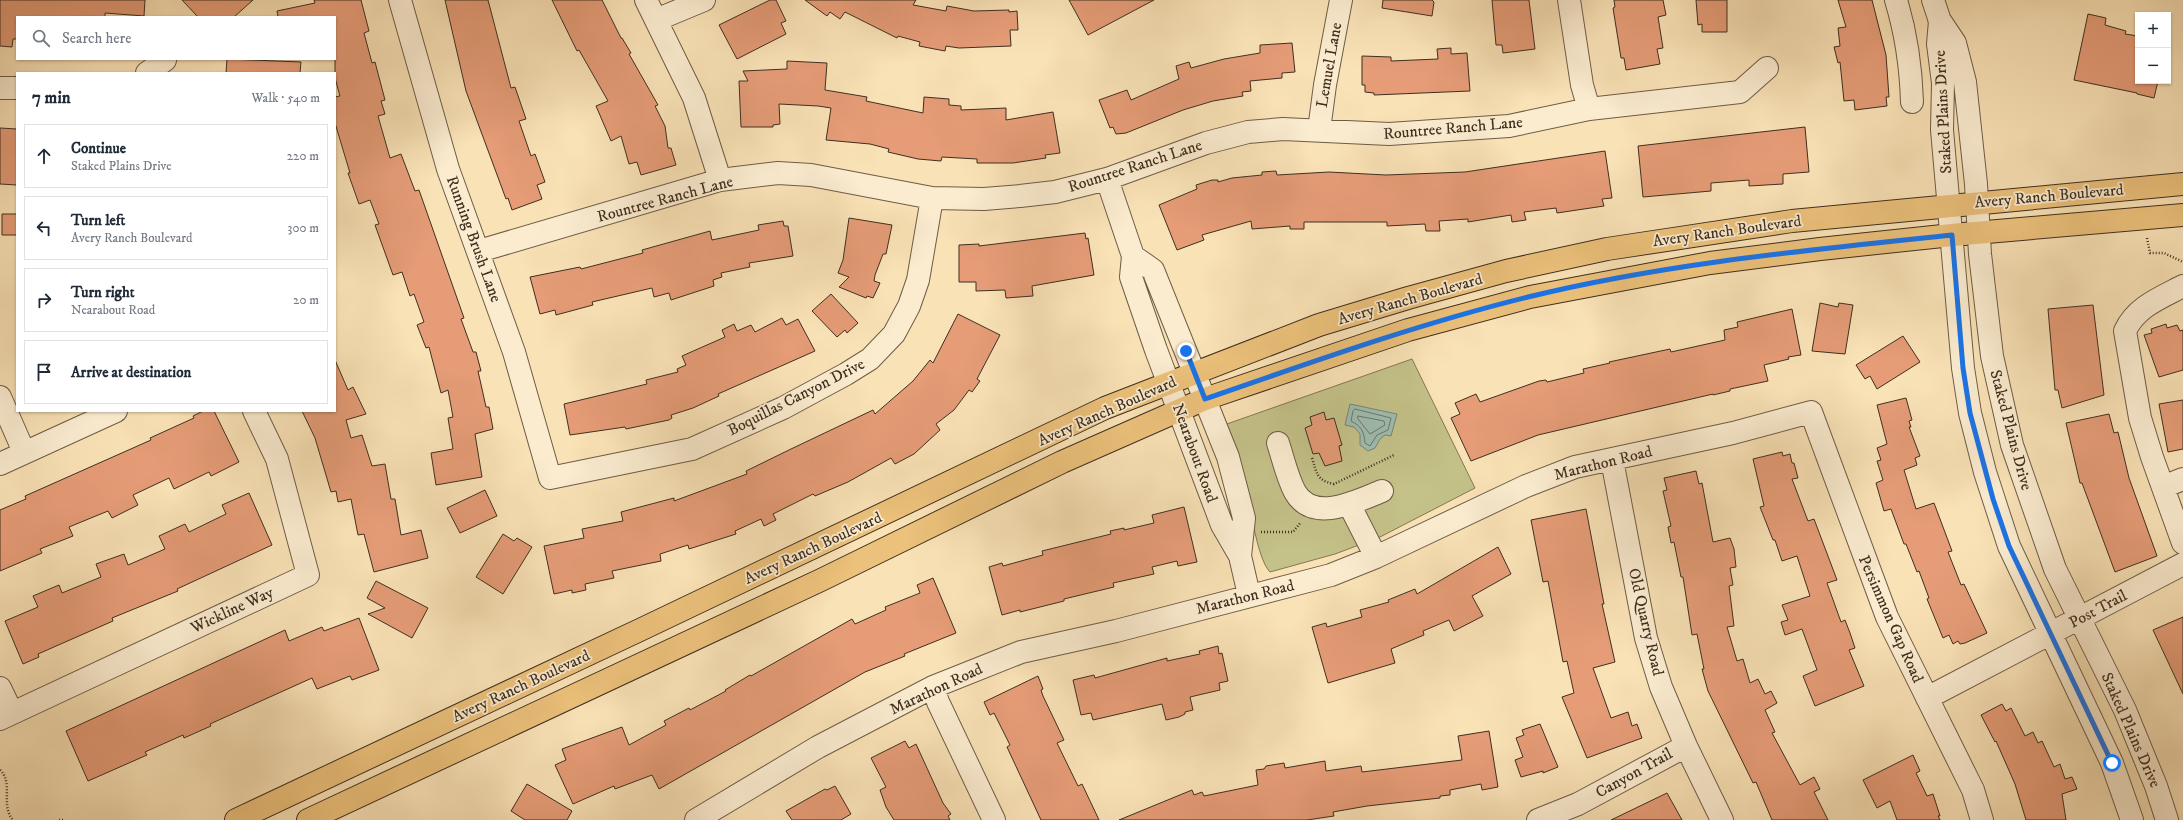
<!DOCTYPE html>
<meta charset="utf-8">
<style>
:root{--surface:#fff;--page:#f2f2f3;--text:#1f2937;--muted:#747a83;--line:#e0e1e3}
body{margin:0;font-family:"IM FELL DW Pica",serif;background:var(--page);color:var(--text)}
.controls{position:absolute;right:12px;top:12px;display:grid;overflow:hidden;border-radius:0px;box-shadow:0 1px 3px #0004}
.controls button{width:36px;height:36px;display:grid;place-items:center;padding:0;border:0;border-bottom:1px solid var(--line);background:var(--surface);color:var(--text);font:20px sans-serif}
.stop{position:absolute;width:12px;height:12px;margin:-9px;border:3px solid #1a73e8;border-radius:50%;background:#fff}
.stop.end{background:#1a73e8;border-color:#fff;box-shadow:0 1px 4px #0008}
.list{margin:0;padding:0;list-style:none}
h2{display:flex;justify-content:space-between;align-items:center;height:52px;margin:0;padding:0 16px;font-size:17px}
h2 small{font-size:13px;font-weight:400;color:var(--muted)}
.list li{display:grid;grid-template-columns:26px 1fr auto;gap:12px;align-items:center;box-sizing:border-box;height:64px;margin:0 8px 8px;padding:0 8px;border:1px solid var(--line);border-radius:0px}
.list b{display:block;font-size:15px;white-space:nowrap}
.list p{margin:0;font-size:13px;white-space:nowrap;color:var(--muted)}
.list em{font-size:13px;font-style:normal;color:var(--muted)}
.icon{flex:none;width:22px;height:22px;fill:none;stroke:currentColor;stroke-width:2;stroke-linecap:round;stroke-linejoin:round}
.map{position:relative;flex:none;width:2183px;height:820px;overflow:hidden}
.search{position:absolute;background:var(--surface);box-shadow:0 1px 3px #0004;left:16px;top:16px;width:320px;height:44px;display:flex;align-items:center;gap:10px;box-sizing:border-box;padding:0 14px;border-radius:0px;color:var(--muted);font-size:15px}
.panel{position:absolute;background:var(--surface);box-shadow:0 1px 3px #0004;left:16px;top:72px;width:320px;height:340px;border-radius:0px}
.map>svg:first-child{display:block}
.green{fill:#c4c289;stroke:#827854}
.water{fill:#9ebdb1;stroke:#788477}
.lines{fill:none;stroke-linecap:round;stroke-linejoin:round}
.shore{stroke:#6e7668;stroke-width:1}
.building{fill:#e59c77;stroke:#3f2f20}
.minor-casing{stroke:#6e5c46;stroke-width:24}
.major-casing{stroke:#3f2f20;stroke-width:24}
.path{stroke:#3f2f20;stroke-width:2.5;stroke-dasharray:1 2;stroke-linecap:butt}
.minor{stroke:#fbecd0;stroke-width:22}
.major{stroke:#ecc17b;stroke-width:22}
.route{stroke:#1a73e8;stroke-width:5}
.labels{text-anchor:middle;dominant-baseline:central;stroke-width:3.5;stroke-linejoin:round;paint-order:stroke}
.street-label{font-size:16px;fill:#3f2f20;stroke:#fbecd0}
</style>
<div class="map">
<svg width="2183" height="820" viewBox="0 0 2183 820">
<rect width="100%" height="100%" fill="#f9e2b6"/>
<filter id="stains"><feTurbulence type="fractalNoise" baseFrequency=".005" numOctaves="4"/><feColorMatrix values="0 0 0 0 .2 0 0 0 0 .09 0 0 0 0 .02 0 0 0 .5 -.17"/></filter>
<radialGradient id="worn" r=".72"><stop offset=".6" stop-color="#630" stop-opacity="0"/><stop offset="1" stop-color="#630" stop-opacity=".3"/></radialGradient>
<path class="green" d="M1412,359L1475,488L1380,537L1335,554L1270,572C1256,558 1249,496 1243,474C1238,458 1230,441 1224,425Z"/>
<path class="water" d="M1350,404L1397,414L1391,436L1385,435L1380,439L1375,448L1368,451L1360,445V434L1354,427L1345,425Z"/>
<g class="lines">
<path class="shore" d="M1355,409L1391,418L1388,430L1377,435L1370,446L1365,443C1364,431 1361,426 1351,421L1353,411Z
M1358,416L1384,421L1385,425L1370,434L1358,419Z"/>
</g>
<path class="building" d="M0,0H145L144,16L105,13V17H17V39H13L12,47L0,46Z
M182,0H253L234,17H198Z
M314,0H361L369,31L364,33L372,63L375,62L385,100L381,101L385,114L378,116L390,158L401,154L415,191L419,190L464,318L461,319L473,352H476L481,371H478L486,407H489L493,429L475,434L482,477L436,485L431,453L453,449L448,418L453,417L448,390L441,393L429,347L426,348L417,325L424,322L414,294L410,296L402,272L393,275L375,225L379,224L370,200L359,204L348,173H350L335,123V97L340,96L335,78V17H278L277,11L315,3Z
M445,0H488L511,88L515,87L526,119L519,121L531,156L535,154L545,182L537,185L542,199L512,210L508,198L506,199L466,91Z
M552,0H602L621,38H622L631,53L629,54L658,105L655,106L665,126L668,148H671L676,165L641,175L637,162L629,164L621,136L611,141L596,106L608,101L579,50L577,51Z
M770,0H776L786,21L781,23L786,34L737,59L719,25Z
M805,0H916L913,5L946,11L947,6L974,11L1009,10V12L1017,11L1018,30H1010L1011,46L959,48L946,46L945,51L919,46L920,42L898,36L897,38L845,12L840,19L830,12L827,16Z
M1069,0H1154L1088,35Z
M1383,0H1432L1434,2L1432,16L1382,8Z
M1492,0H1529L1535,49L1503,53L1502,45H1496Z
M1614,0H1663L1666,15L1658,17L1663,48L1657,49L1660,64L1626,70L1624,58H1621L1613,8L1615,7Z
M1696,0H1727V32H1702V24L1698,25Z
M1838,0H1872L1886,55L1889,97H1886L1887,106L1855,110L1854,100L1844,101L1840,62L1838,63L1834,47L1840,46L1838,28L1846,27Z
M2088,14L2106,18L2105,25L2126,31L2125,34L2138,36V81H2158L2154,98L2137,94V93L2074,80Z
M1292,43L1295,72L1282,73V78L1250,81L1251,91L1242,92L1243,96L1213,101L1183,110L1126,133L1116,134L1113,127L1110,128L1099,100L1127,90L1131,100L1179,79L1176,66L1189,62L1191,68L1224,59L1260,53V45Z
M1451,48V54L1467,53L1470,91L1374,95V93L1365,92V85H1362V56L1391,57V61L1438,59L1437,49Z
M227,59L301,62L300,73H226Z
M787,61L827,63L825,90L867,97L866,101L923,113L924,97L949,99V105L961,106V110L1006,108V120L1053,112L1060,153L1045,155L1046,158L1013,163H977V159L942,157L941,161L918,159L888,152L889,149L870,144L826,140L831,108L818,106L779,104L780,124L773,125V127H741L739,81H748L743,71L787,69Z
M1805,127L1809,172L1783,174V184L1749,186V180L1711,183V191L1643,197L1638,146Z
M0,128L17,129V185L0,184Z
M1605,151L1612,198L1602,199L1604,206L1557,213L1556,208L1524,212L1526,220L1512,222L1511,215L1468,222V219L1439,221L1440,231H1426L1425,224L1387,226V222H1304V229H1290V226L1252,229L1251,221L1202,235L1204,240L1177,250L1159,205L1197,189L1196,185L1212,180H1218V182L1232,178L1262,175V172L1276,171L1277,175L1329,172L1386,175L1465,172Z
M2,214H17V235H2Z
M849,218L892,225L886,254H883L875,275L874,281L880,283L873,298L867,296L866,298L839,287L849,277L838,273L843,260Z
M783,221L784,226H788L793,256L749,263L750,267L721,273L722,277L713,280L714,286L671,300L669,293L654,297L652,288L592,302L593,305L556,315L555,310L540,314L530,277L580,267L581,269L643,253L642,250L710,231L712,240L759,230L758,225Z
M1085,233L1086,239L1088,238L1094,275L1032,286L1033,296L1006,298L1005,290L976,291V282H959V245L979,244V246Z
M831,294L858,323L847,333L845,330L837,337L812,311Z
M1820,303L1838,307L1839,303L1853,305L1845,354L1812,351Z
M2093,305L2104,395L2062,408L2058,390H2055L2048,309Z
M1792,309L1801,355L1788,357L1789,359L1764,365L1768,381L1730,389V391L1713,395V394L1538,435L1471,461L1451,418L1460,414L1455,403L1476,394L1480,402L1539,381L1546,380L1547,382L1584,373L1583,369L1610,363L1609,362L1670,349L1671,352L1725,340L1724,330L1738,327L1737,322Z
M958,314L1000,335L977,379L980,381L972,392L969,390L954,410L936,424L940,430L914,454L895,464L891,458L848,482L815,496L813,494L773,514L776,520L764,526L761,519L735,531L736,534L689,549L688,545L660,554L661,561L612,571L614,578L585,584L586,590L572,593V590L554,594L544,546L584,538L582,529L623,521L621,512L674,498V501L747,474L746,471L791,449L873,410L875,414L913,381L930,360L933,363Z
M782,318L786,325L798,319L815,351L718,394L719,396L693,408L671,415L672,418L669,420L626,429L625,427L570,435L564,404L647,384L646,380L678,372L677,369L686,365L682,356L725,337L722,330L734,324L737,331L751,325L755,332Z
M2166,324L2167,328L2177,325L2180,331L2183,330V370L2159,377L2144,335L2152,333L2151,329Z
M1903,336L1920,362L1877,389L1870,376L1865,379L1856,365Z
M335,360L348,390L353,387L366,414L346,420L351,438L362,435L372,466L385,464L391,499H395L401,535L421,530L428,558L374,572L364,534L358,535L351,499L338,502L336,491L331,492L315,438L302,411H335Z
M1906,398L1912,420L1909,421L1911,427H1909L1920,456L1915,458L1917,465L1904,470L1916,509L1934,503L1952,551L1948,552L1961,585L1964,584L1987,633L1965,643L1960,644L1958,641L1953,644L1949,635L1943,638L1927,599L1929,598L1919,571L1917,572L1906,544H1904L1891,509L1884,511L1876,483L1883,480L1877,461L1881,460L1877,448L1887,444L1877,405Z
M2183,400V449L2168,452L2159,404Z
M203,411H214L239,462L211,476L209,472L174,489L169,478L133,495L138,505L112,518L108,511L69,527L73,536L40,549L42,553L0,571V510L26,499L25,496L151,440L150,438L194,418L193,416Z
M1324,412L1326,420L1334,418L1342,445L1339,446L1342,461L1325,466L1319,453L1313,454L1305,428L1312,425L1310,417Z
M2109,414L2114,433L2118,432L2129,478L2157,556L2115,572L2082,483H2080L2066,423Z
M1782,452L1783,456L1790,454L1792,463H1794L1798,478L1792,479L1808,521L1814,519L1837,580L1827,583L1841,622L1845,620L1850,633L1855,648L1849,650L1864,686L1815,706L1803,676L1817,670L1802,629L1785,635L1781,622L1788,620L1782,605L1810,596L1797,556L1782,561L1775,540H1773L1760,507L1764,506L1753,459Z
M1696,471L1699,484L1702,483L1713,542L1730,538L1734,549L1736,567L1730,568L1733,585L1729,586L1734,626L1727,627L1737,661L1743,659L1750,683L1758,679L1765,694L1771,691L1777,703L1765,710L1775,732L1772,733L1800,785L1814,777L1820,789L1814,792L1828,820H1772L1756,782L1753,783L1708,691L1702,669H1704L1697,634L1692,635L1683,577H1681L1674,542L1671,543L1668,527L1671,526L1663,491L1667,490L1664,478Z
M485,490L497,516L460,533L447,508Z
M249,493L272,545L177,589L178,591L112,618L113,621L38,654L39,657L23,664L5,621L38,607L33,596L59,585L62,593L101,577L96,564L124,554L128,565L165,549L159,536L185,524L189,532L226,514L222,505Z
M1184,507L1197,562L1178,566L1177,561L1152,567L1154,574L1113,583L1114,587L1064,599V601L1020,612V610L1002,615L989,567L1002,563L1003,566L1043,555L1042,551L1111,534L1110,531L1124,528V530L1154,523L1152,515Z
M1586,509L1604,604H1602L1615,662L1593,668L1611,718L1628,712L1632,726L1637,724L1642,738L1587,758L1562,697L1574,693L1567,661L1563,662L1548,581L1543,582L1531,520Z
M503,534L514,541L517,538L532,547L503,594L476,577Z
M1498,547L1511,574L1472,596L1483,616L1454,631L1449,620L1423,631L1424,635L1391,649L1395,663L1328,683L1312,627L1326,623L1327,627L1362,617L1360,610L1389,602L1388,600L1415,589L1417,594Z
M933,578L956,633L904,654L905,656L865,672L659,789L652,775L615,789L614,786L573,804L555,765L566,760L562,749L622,727L629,745L666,725L664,721L689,708L690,710L726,691L725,690L750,675L751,676L852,619L855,624L886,610L885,607L920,593L917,585Z
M376,581L428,608L412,638L368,614L385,608L367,598Z
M2183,617V694L2153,630Z
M359,618L379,670L352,680L350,676L317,689L312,678L210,724L211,726L184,738L183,735L145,752L147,755L88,781L66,731L285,630L289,641L322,627L324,631Z
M1218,646L1219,654L1222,653L1228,681L1219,683L1220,690L1190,697L1193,710L1185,712V714L1179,717L1166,720L1162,704L1093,720L1091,713L1081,715L1073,680L1094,675L1095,678L1167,658V661L1200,654L1199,651Z
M1038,676L1043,689L1041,690L1043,696L1064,740L1057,743L1078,786L1082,784L1099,820H1041L1007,747L1010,745L994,713L990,715L984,702Z
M2002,704L2006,711L2011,708L2025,736L2033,732L2038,743L2042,741L2054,767L2060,764L2065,779L2072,777L2077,789L2062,794L2066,820H2026L2015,784L1996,741L1995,742L1981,715Z
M1540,724L1558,767L1543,773V771L1521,777L1515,760L1523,757L1516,738L1524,735L1522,730Z
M1489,731L1498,787L1482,790L1481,784L1450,790V795L1440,796V798L1367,806L1333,812L1334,816L1307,820H1119L1192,790L1194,795L1202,792L1204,796L1258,785L1256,770L1264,769L1266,766L1284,763L1285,768L1325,761L1326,771L1361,766L1362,772L1462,760L1458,736Z
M905,741L909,748L916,744L943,803L951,814L948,816L950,820H894L886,807L880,790L886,787L871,758Z
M1913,755L1920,771L1916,773L1927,796L1933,794L1940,816H1938L1940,820H1897L1890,801L1877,808L1863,780Z
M527,784L572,811L567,820H525L511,811Z
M835,786L851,814L841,820H792L786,811L825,789L827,790Z
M1667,793L1682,820H1611Z"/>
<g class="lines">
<defs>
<path id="minor" d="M400,0L448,169L514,352L550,478L692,449L783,408L846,374L870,359L894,334L909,306L918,280L932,198
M646,0L694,98L720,180
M1569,0L1582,85L1589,109
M1896,0C1906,33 1911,68 1912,102
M1933,0L1940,21L1938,44L1943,83L1942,130L1963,368L1970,413L1985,472L2009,546L2112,763L2132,820
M1939,19L1955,43L1965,82L1976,184L1980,254L1992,356L2012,445L2055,569L2125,710L2156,786L2167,820
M656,20L704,0
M147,73L165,60
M0,88H17
M1319,130L1325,85L1341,0
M1107,179L1133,256L1131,277L1156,350L1222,525L1240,556
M479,251L720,180L778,173L811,175L932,198L984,199L1020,196L1055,192L1107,179L1206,143L1248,132L1283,129L1389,134L1509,126L1589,109L1740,92L1767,68
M1133,256L1153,270L1228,457L1244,518L1240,556L1249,595
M2183,286C2160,298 2136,307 2125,331L2140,418L2152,457L2183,543
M0,397L24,452
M1278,443C1283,458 1287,477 1295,492C1313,524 1357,501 1382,491
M1612,460L1646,638L1661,687L1686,746L1722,820
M0,464L116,411
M2163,487L2183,479
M1349,504L1376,557
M933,687L938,702L994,820
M0,688L12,713
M1927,698L2183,564
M0,719L308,575L277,459L254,411
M696,820L818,747L933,687L1021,652L1116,631L1331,575L1376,557L1526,486L1575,467L1733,433L1811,412L1887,617L1973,790L1982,820
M1538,820L1578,804L1686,746"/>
<path id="major" d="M236,820L642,629L1105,408L1319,325L1408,298L1506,271L1607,249L1792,221L2183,184
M308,820L821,580L1062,462L1205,399L1408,330L1530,297L1710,263L1820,249L1952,235L2183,215"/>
</defs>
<use href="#minor" class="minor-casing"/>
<use href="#major" class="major-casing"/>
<path class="path" d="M2147,238L2150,253H2164L2183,262
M1312,458C1317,473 1316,480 1334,484L1394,455
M1261,532H1293L1301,522
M0,770C14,783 0,805 13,820
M59,820H64"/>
<use href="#minor" class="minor"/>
<use href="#major" class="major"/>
</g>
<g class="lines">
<path class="route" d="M1186,351L1205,399C1312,362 1418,324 1528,297C1667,263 1810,250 1952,235L1963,368L1970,413L1993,499L2009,546L2112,763"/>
</g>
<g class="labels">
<g class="street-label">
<text transform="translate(1329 65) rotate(-80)">Lemuel Lane</text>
<text transform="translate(1943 112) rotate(-93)">Staked Plains Drive</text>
<text transform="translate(1453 128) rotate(-5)">Rountree Ranch Lane</text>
<text transform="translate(1135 166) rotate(-18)">Rountree Ranch Lane</text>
<text transform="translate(2049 196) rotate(-5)">Avery Ranch Boulevard</text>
<text transform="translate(665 199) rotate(-15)">Rountree Ranch Lane</text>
<text transform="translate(1727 231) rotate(-8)">Avery Ranch Boulevard</text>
<text transform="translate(474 239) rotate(70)">Running Brush Lane</text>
<text transform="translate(1410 299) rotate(-16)">Avery Ranch Boulevard</text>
<text transform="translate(796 397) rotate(-27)">Boquillas Canyon Drive</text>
<text transform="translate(1107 411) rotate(-24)">Avery Ranch Boulevard</text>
<text transform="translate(2011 430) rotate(75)">Staked Plains Drive</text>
<text transform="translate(1195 453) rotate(70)">Nearabout Road</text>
<text transform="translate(1603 463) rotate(-14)">Marathon Road</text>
<text transform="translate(813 548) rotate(-25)">Avery Ranch Boulevard</text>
<text transform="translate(1245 597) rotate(-14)">Marathon Road</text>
<text transform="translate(2098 609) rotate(-28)">Post Trail</text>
<text transform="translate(232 610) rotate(-25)">Wickline Way</text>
<text transform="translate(1891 619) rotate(66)">Persimmon Gap Road</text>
<text transform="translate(1646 622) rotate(77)">Old Quarry Road</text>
<text transform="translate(521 686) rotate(-25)">Avery Ranch Boulevard</text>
<text transform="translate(936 689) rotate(-25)">Marathon Road</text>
<text transform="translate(2131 730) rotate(66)">Staked Plains Drive</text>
<text transform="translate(1634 773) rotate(-29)">Canyon Trail</text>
</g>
</g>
<rect width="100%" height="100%" filter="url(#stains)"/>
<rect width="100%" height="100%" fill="url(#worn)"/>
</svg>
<div class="controls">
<button>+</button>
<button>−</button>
</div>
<div class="stop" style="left:2112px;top:763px"></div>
<div class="stop end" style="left:1186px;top:351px"></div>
<div class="search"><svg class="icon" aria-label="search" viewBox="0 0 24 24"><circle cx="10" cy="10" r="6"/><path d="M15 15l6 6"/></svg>Search here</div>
<section class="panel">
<h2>7 min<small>Walk · 540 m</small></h2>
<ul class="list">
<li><svg class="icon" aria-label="ahead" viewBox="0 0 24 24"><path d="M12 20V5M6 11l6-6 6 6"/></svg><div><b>Continue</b><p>Staked Plains Drive</p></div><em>220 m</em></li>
<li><svg class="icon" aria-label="left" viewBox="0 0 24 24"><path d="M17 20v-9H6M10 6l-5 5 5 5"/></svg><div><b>Turn left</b><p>Avery Ranch Boulevard</p></div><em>300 m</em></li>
<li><svg class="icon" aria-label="right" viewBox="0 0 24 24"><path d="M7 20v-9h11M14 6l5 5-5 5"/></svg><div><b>Turn right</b><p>Nearabout Road</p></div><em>20 m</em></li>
<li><svg class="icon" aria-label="arrive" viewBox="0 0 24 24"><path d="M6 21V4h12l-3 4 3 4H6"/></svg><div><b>Arrive at destination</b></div></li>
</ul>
</section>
</div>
